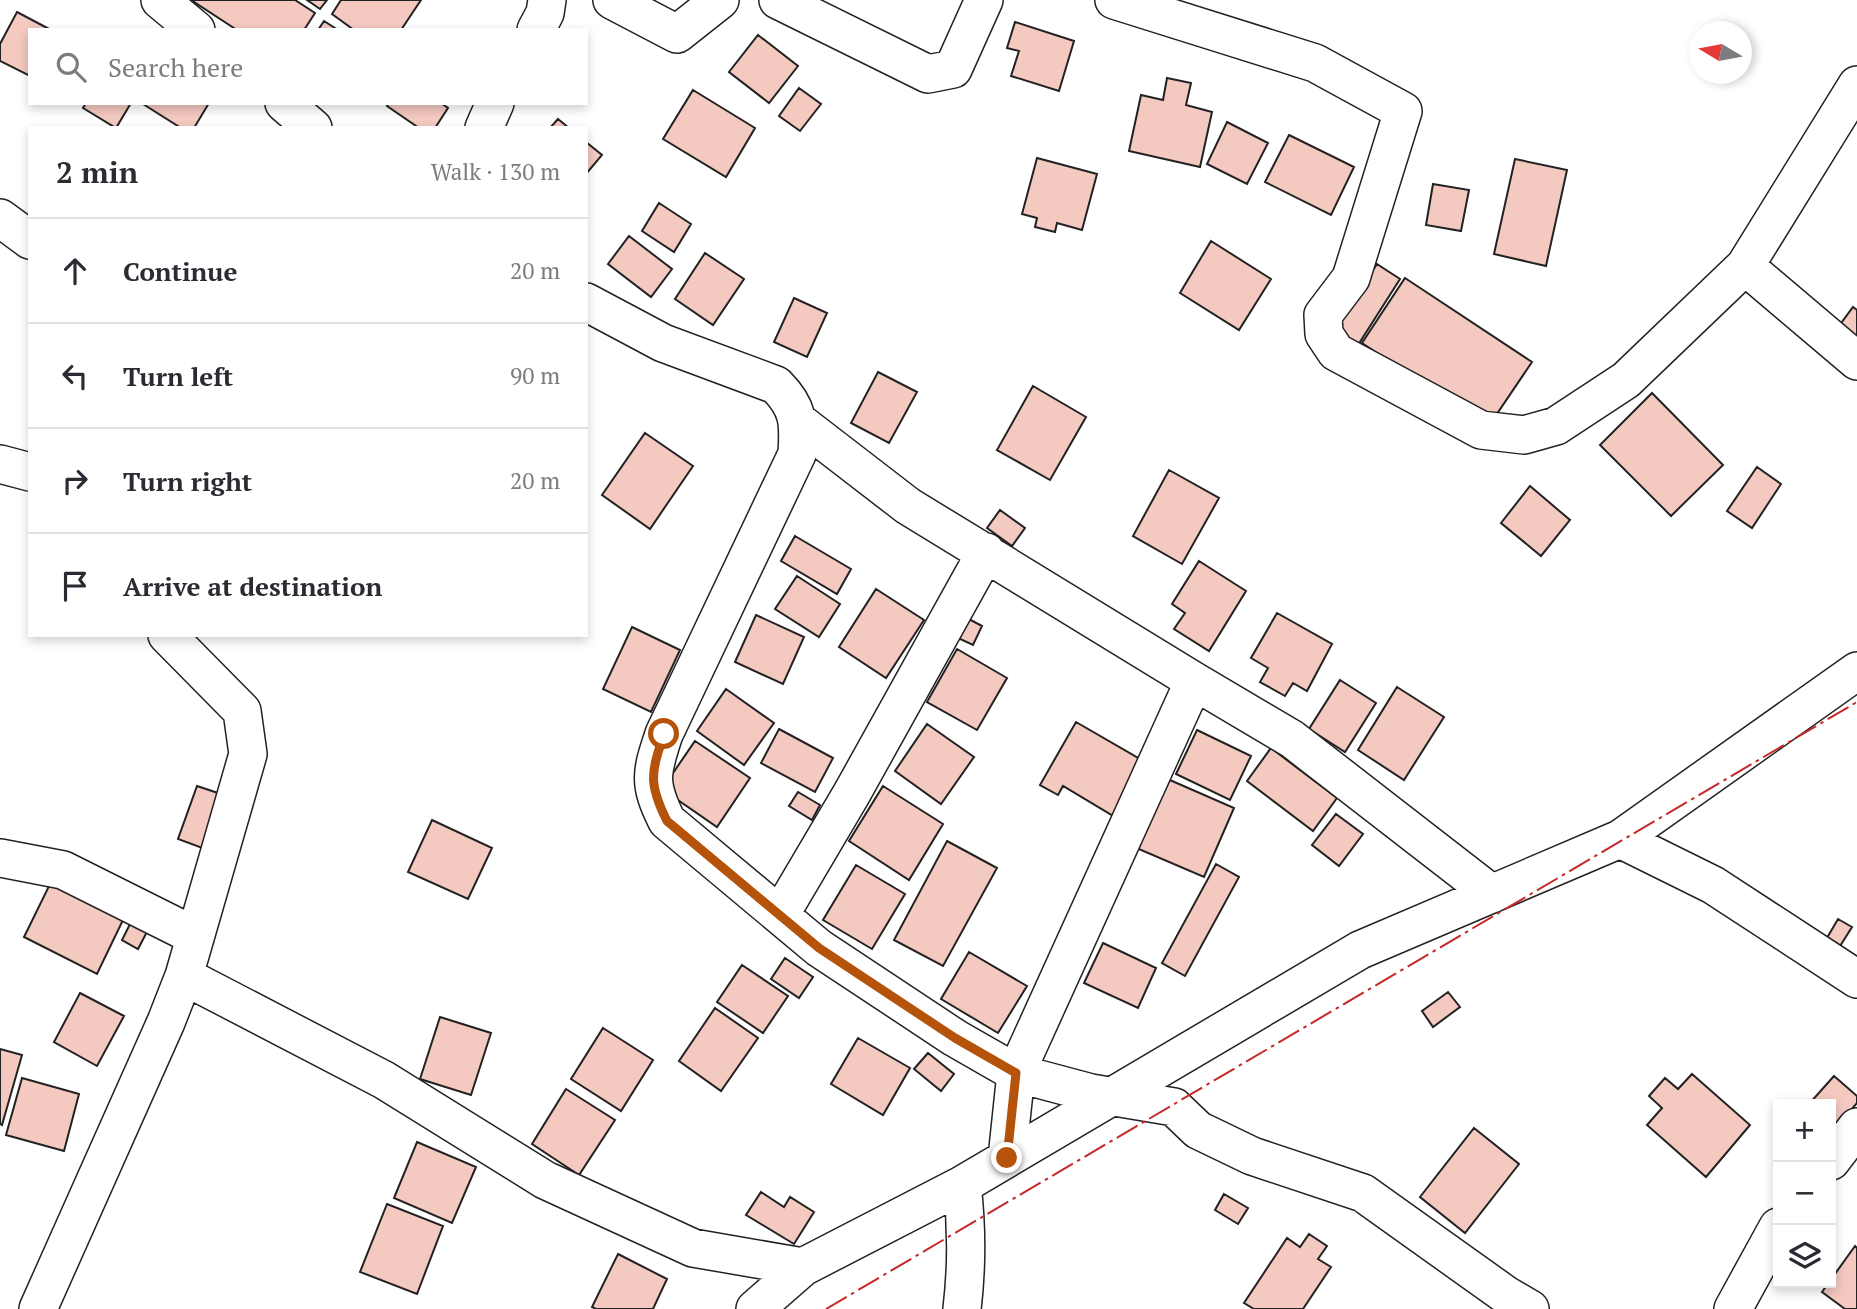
<!DOCTYPE html>
<meta charset="utf-8">
<style>
:root{--surface:#fff;--page:#f2f2f3;--text:#2b2b33;--muted:#7c7c81;--line:#e1e1e2}
body{margin:0;font-family:"PT Serif",serif;background:var(--page);color:var(--text)}
.controls{position:absolute;right:21px;bottom:21px;display:grid;overflow:hidden;border-radius:0px;box-shadow:0 4px 10px #0003}
.controls button{width:63px;height:63px;display:grid;place-items:center;padding:0;border:0;border-bottom:2px solid var(--line);background:var(--surface);color:var(--text);font:35px sans-serif}
.compass{position:absolute;left:1689px;top:21px;width:63px;height:63px;border-radius:50%;background:var(--surface);box-shadow:0 4px 10px #0003;rotate:280deg}
.stop{position:absolute;width:21px;height:21px;margin:-16px;border:5px solid #b45309;border-radius:50%;background:#fff}
.stop.end{background:#b45309;border-color:#fff;box-shadow:0 2px 7px #0008}
.list{margin:0;padding:0;list-style:none}
h2{display:flex;justify-content:space-between;align-items:center;height:91px;margin:0;padding:0 28px;font-size:30px}
h2 small{font-size:23px;font-weight:400;color:var(--muted)}
.list li{display:grid;grid-template-columns:46px 1fr auto;gap:21px;align-items:center;box-sizing:border-box;height:105px;padding:0 28px;border-top:2px solid var(--line)}
.list b{display:block;font-size:26px;white-space:nowrap}
.list em{font-size:23px;font-style:normal;color:var(--muted)}
.icon{flex:none;width:38px;height:38px;fill:none;stroke:currentColor;stroke-width:2;stroke-linecap:round;stroke-linejoin:round}
.map{position:relative;flex:none;width:1857px;height:1309px;overflow:hidden}
.search{position:absolute;background:var(--surface);box-shadow:0 4px 10px #0003;left:28px;top:28px;width:560px;height:77px;display:flex;align-items:center;gap:18px;box-sizing:border-box;padding:0 24px;border-radius:0px;color:var(--muted);font-size:26px}
.panel{position:absolute;background:var(--surface);box-shadow:0 4px 10px #0003;left:28px;top:126px;width:560px;height:511px;border-radius:0px}
.map>svg:first-child{display:block}
.building{fill:#f3c9c0;stroke:#222;stroke-width:2}
.lines{fill:none;stroke-linecap:round;stroke-linejoin:round}
.minor-casing{stroke:#222;stroke-width:40}
.minor{stroke:#fff;stroke-width:37}
.power{stroke:#c62828;stroke-width:2;stroke-dasharray:24 5 3.5 5;stroke-linecap:butt}
.route{stroke:#b45309;stroke-width:9}
</style>
<div class="map">
<svg width="1857" height="1309" viewBox="0 0 1857 1309">
<rect width="100%" height="100%" fill="#fff"/>
<path class="building" d="M191,0H295L315,13L304,30H237Z
M307,0H327L320,9Z
M341,0H421L401,30H354L332,14Z
M17,12L51,30H30V76L0,61V44Z
M324,21L338,30H318Z
M1015,22L1074,41L1059,91L1011,76L1019,51L1007,48Z
M758,35L798,66L769,103L729,72Z
M1167,78L1191,83L1186,105L1212,112L1200,167L1129,151L1141,95L1163,100Z
M799,88L821,104L800,131L779,116Z
M693,90L755,128L726,177L663,139Z
M86,103H131L116,128L83,108Z
M209,103L194,128H181L143,104Z
M389,103H441L448,108L435,128H419L387,106Z
M558,119L569,128H550Z
M1227,122L1268,143L1247,184L1207,164Z
M1289,135L1354,167L1331,215L1265,182Z
M586,142L602,155L586,174Z
M1037,158L1097,174L1082,230L1057,223L1055,232L1035,227L1037,218L1022,214Z
M1515,159L1567,170L1546,266L1494,254Z
M1433,184L1469,190L1461,231L1426,225Z
M659,203L691,224L674,252L642,231Z
M629,236L672,269L651,297L608,264Z
M1211,241L1271,279L1239,330L1180,293Z
M705,253L744,279L713,325L675,299Z
M1377,264L1400,279L1358,345L1334,329Z
M1405,278L1532,362L1488,427L1362,343Z
M794,298L827,313L807,357L774,342Z
M1853,307L1857,310V346L1836,330Z
M878,372L917,392L889,443L851,423Z
M1033,386L1086,417L1050,480L997,450Z
M1652,393L1723,465L1671,516L1600,445Z
M645,433L693,466L650,529L602,495Z
M1757,467L1781,484L1752,528L1727,511Z
M1169,470L1219,498L1182,564L1133,536Z
M1530,486L1570,520L1541,556L1501,523Z
M1000,510L1025,528L1012,546L987,528Z
M795,536L851,569L837,594L781,561Z
M1199,561L1246,591L1209,651L1174,629L1185,613L1172,604Z
M797,576L840,604L819,637L775,609Z
M876,589L924,620L886,678L839,647Z
M1277,613L1332,644L1307,691L1293,683L1285,696L1260,682L1268,668L1251,658Z
M756,615L804,637L783,684L735,662Z
M967,618L982,626L973,645L958,638Z
M632,627L680,650L651,712L603,689Z
M957,649L1007,678L977,730L927,702Z
M1340,680L1376,703L1345,752L1309,729Z
M1397,687L1444,717L1404,780L1358,750Z
M726,689L774,723L744,765L697,731Z
M1076,722L1145,762L1115,817L1063,786L1058,795L1040,785Z
M927,724L974,757L941,804L895,771Z
M779,729L833,758L815,792L761,763Z
M1197,730L1251,756L1230,800L1176,774Z
M695,741L750,778L717,827L662,789Z
M1271,748L1337,798L1313,831L1247,781Z
M1163,777L1234,808L1204,877L1134,847Z
M197,786L224,795L205,849L178,839Z
M883,786L943,824L909,880L849,841Z
M798,792L820,805L812,820L789,806Z
M1336,814L1363,834L1339,866L1312,845Z
M432,820L492,848L468,899L408,872Z
M947,841L997,868L943,966L894,940Z
M1216,864L1239,877L1185,976L1162,963Z
M856,865L905,894L872,949L823,920Z
M50,884L123,920L97,974L24,937Z
M1838,919L1852,927L1837,951L1824,943Z
M132,920L149,928L138,949L122,940Z
M1103,943L1156,968L1138,1008L1084,983Z
M969,952L1027,986L998,1033L941,999Z
M785,958L813,977L799,998L771,979Z
M742,965L788,996L763,1033L717,1002Z
M1448,992L1460,1007L1433,1027L1422,1011Z
M80,993L124,1016L97,1066L54,1042Z
M715,1008L758,1038L721,1091L679,1061Z
M440,1017L491,1033L471,1095L420,1079Z
M603,1028L653,1060L621,1111L571,1079Z
M858,1038L910,1068L883,1115L831,1084Z
M0,1049L22,1055L2,1125L0,1124Z
M928,1053L954,1074L941,1091L914,1069Z
M1692,1074L1750,1125L1706,1177L1647,1125L1662,1108L1649,1096L1665,1078L1678,1089Z
M1834,1076L1857,1096V1103L1831,1134V1104H1809Z
M22,1078L79,1094L64,1151L6,1135Z
M566,1089L615,1120L579,1175L532,1144Z
M1474,1128L1519,1164L1465,1233L1420,1197Z
M417,1142L476,1167L452,1223L394,1198Z
M761,1192L784,1207L790,1197L814,1212L794,1244L746,1215Z
M1224,1194L1248,1208L1238,1224L1215,1210Z
M387,1204L443,1226L417,1294L360,1272Z
M1309,1234L1327,1246L1318,1259L1331,1267L1303,1309H1254L1244,1303L1287,1238L1300,1247Z
M1855,1246L1857,1248V1309H1845L1822,1292Z
M618,1254L667,1279L653,1309H596L592,1307Z"/>
<g class="lines">
<defs>
<path id="minor" d="M160,0L196,30
M612,0L677,34L720,0
M778,0L928,74L953,69L984,0
M1114,0L1315,63L1403,111L1351,278L1323,315L1324,334L1336,352L1481,430L1524,435L1556,426L1626,380L1745,266L1857,85
M536,30L545,13L547,0
M284,103L313,128
M484,128L495,103
M0,218L30,240
M1745,266L1857,361
M586,302L663,343L776,385C799,408 799,423 797,454L664,734C651,773 648,783 667,821L819,948L955,1038L1016,1073L1091,1093L1174,1107L1198,1130L1252,1156L1363,1193L1506,1295L1530,1309
M799,422L908,506L1194,681L1292,739L1492,894
M0,464L30,472
M1620,839L1713,885L1857,979
M0,858L63,870L195,936
M780,915L852,793L986,552
M184,976L384,1080L545,1180L693,1248L803,1267
M1007,1158L1016,1073L1194,681
M1831,1161L1857,1127
M962,1185C967,1227 967,1267 962,1309
M38,1309L166,1022L184,976L248,754L242,711L167,635
M755,1309L803,1267L962,1185L1360,950L1620,839L1857,671
M1733,1309L1778,1227"/>
</defs>
<use href="#minor" class="minor-casing"/>
<use href="#minor" class="minor"/>
<path class="power" d="M826,1309L1857,702"/>
</g>
<g class="lines">
<path class="route" d="M664,734C651,773 648,783 667,821L819,948L955,1038L1016,1073L1007,1158"/>
</g>
</svg>
<div class="controls">
<button>+</button>
<button>−</button>
<button><svg class="icon" aria-label="layers" viewBox="0 0 24 24"><path d="M12 4l9 5-9 5-9-5zM3 14l9 5 9-5"/></svg></button>
</div>
<svg class="compass" viewBox="-18 -18 36 36"><path d="M0-13l5 13h-10z" fill="#e53935"/><path d="M0 13l5-13h-10z" fill="#7c7c81"/></svg>
<div class="stop" style="left:664px;top:734px"></div>
<div class="stop end" style="left:1007px;top:1158px"></div>
<div class="search"><svg class="icon" aria-label="search" viewBox="0 0 24 24"><circle cx="10" cy="10" r="6"/><path d="M15 15l6 6"/></svg>Search here</div>
<section class="panel">
<h2>2 min<small>Walk · 130 m</small></h2>
<ul class="list">
<li><svg class="icon" aria-label="ahead" viewBox="0 0 24 24"><path d="M12 20V5M6 11l6-6 6 6"/></svg><div><b>Continue</b></div><em>20 m</em></li>
<li><svg class="icon" aria-label="left" viewBox="0 0 24 24"><path d="M17 20v-9H6M10 6l-5 5 5 5"/></svg><div><b>Turn left</b></div><em>90 m</em></li>
<li><svg class="icon" aria-label="right" viewBox="0 0 24 24"><path d="M7 20v-9h11M14 6l5 5-5 5"/></svg><div><b>Turn right</b></div><em>20 m</em></li>
<li><svg class="icon" aria-label="arrive" viewBox="0 0 24 24"><path d="M6 21V4h12l-3 4 3 4H6"/></svg><div><b>Arrive at destination</b></div></li>
</ul>
</section>
</div>
